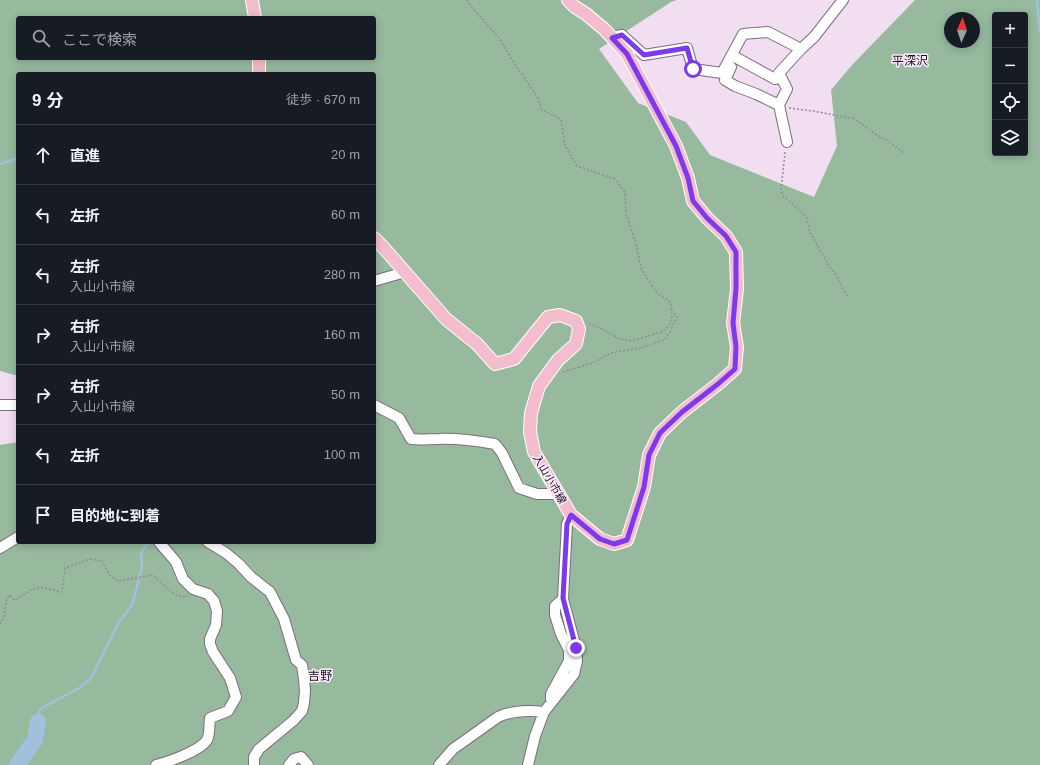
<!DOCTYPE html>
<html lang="ja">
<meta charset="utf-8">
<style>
:root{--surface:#171b24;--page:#20242c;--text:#f1f3f6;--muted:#9ea1a6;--line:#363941}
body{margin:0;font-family:Arial,"Noto Sans JP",sans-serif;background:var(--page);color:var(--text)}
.controls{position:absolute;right:12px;top:12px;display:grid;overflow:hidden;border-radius:4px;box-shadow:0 2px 10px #0003}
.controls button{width:36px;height:36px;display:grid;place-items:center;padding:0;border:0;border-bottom:1px solid var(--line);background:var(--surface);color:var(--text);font:20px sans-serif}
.compass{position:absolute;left:944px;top:12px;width:36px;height:36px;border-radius:50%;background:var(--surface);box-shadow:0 2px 10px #0003;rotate:3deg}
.stop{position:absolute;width:12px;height:12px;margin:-9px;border:3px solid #7c3aed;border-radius:50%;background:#fff}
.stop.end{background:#7c3aed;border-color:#fff;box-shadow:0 1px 4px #0008}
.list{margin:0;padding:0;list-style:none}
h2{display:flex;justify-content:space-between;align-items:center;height:52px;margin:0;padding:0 16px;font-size:17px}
h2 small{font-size:13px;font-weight:400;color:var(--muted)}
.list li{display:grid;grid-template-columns:26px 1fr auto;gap:12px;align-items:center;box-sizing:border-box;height:60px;padding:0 16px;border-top:1px solid var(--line)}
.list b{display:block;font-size:15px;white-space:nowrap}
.list p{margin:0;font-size:13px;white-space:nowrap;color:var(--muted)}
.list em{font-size:13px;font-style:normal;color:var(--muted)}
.icon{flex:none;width:22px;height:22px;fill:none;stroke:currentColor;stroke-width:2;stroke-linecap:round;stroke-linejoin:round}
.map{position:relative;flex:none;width:1040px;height:765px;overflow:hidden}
.search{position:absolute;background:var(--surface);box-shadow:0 2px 10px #0003;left:16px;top:16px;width:360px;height:44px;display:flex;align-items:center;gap:10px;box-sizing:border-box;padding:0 14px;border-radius:4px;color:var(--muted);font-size:15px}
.panel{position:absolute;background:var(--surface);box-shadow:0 2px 10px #0003;left:16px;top:72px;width:360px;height:472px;border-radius:4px}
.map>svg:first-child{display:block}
.forest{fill:#97ba9f;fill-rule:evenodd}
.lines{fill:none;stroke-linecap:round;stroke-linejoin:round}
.stream{stroke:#a1c0dd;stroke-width:2.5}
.river{stroke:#a1c0dd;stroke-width:16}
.minor-casing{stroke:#7c6c7c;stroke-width:12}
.major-casing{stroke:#fff;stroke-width:14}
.path{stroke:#948795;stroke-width:1.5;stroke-dasharray:2 2;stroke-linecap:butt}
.minor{stroke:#fff;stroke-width:10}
.major{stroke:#f3bdcd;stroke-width:12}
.route{stroke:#7c3aed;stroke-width:5}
.labels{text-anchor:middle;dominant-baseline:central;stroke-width:3;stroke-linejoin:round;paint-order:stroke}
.street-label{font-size:11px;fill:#161017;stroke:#feecff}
.neighbourhood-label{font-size:12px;fill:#161017;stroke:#feecff}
</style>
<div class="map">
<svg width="1040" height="765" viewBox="0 0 1040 765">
<rect width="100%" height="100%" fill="#f1dff1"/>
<path class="forest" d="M0,0H677L671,2L599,49L638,103L686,122L710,155L814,197L837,146L831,90L852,65L915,0H1040V765H0V445L18,442V542H374V74H18V376L0,371ZM995,15H1025V153H995ZM18,18H374V58H18ZM950,18H974V42H950Z"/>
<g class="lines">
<path class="stream" d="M1037,0L1040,32
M0,164L18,158
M38,722V716L40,709L81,687L91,678L119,622L132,605L142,567L141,553L149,542"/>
<path class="river" d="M17,765L35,740L38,722"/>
<defs>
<path id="minor" d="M612,37L622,35L644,55L687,48L693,69L722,73L743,34L768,32L801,49L814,37L843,0
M735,57L775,79L781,77
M731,67L725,80L735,86L756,94L779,105
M787,142L779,105L787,89L779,73L801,49
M374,281L405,272
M0,405H18
M374,405L399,418L411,439C421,440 429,439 439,439C458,438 477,441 495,444L502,453L519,488L537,494H559
M208,542L226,553L239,564L251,577L270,592L284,619L296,660L302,665L304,679L305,691L304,703L302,711L294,720L259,749L254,757V765
M0,548L18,537
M551,699V694L569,661V650L561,634L555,615V606L563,599
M156,765C168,762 200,751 207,740C210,735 209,724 210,718L228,711L236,697L230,678L213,652L210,644V639L216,625L217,611L214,601L208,594L193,589L183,579L176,562L159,542
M289,765L294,759L301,757L308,765
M439,765L453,749L498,717C511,711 529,710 544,712
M528,765L535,736L544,712L574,674L577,661L576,648L563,599L567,524L571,515"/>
<path id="major" d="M252,0L255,18
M259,74V58
M374,238L383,247L446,319L477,344L495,364L514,359L548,317L560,315L576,321L579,329L576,344L558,360L539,386L531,413L530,432L534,452L571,515L600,539L614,544L627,540L644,487L649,455L660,433L682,412L718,384L735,369L737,347L733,323L737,289L736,252L726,236L707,218L693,201L688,178L676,146L627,54L604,29L586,14L575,7L568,0"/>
</defs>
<use href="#minor" class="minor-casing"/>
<use href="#major" class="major-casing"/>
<path class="path" d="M467,0L470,5L499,38L514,63L537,96L542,110L561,119L565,146L577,166L615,179L625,192L626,213L636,244L641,268L657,293L671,303L672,316L669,326L662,332L631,341L620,339L602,329L588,323
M789,108L813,111L855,119L875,134L887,140L905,154
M785,152L781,190L783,196L806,216L810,232L829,266L837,276L848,298
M563,372L592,363L611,353L640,348L664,340L669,334L677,317L672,311
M0,624C7,615 3,606 9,595L15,600L31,590L41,587L62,592L65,568L90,559L102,561L110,576L118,581L153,575C162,583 175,600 188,596"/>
<use href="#minor" class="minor"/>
<use href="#major" class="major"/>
</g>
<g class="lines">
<path class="route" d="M576,648L563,598L567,524L571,515L600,539L614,544L627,540L644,487L649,455L660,433L682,412L718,384L735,369L736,347L733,323L736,289V252L726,236L707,218L693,201L688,178L676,146L627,54L612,38L622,35L644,55L687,48L693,69"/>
</g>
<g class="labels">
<g class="street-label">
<text transform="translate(550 479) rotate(60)">入山小市線</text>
</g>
<g class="neighbourhood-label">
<text x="910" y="61">平深沢</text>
<text x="320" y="676">吉野</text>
</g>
</g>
</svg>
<div class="controls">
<button>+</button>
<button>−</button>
<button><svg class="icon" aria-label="locate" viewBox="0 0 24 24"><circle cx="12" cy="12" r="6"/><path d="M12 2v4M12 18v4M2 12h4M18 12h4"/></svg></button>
<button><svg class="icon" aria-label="layers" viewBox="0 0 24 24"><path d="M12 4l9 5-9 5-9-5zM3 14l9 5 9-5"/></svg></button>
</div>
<svg class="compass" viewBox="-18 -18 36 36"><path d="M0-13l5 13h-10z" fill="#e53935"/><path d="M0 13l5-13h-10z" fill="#9ea1a6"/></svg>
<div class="stop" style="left:693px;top:69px"></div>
<div class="stop end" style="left:576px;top:648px"></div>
<div class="search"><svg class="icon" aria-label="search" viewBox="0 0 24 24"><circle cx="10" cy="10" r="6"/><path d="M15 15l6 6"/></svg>ここで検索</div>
<section class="panel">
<h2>9 分<small>徒歩 · 670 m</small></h2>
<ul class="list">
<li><svg class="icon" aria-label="ahead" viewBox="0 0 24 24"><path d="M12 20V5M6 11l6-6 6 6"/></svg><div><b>直進</b></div><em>20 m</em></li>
<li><svg class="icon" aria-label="left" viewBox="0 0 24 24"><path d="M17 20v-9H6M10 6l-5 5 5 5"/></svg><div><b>左折</b></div><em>60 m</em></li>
<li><svg class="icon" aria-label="left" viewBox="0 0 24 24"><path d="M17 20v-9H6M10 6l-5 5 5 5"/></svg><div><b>左折</b><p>入山小市線</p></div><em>280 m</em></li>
<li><svg class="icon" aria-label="right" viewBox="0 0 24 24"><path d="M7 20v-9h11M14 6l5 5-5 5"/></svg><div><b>右折</b><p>入山小市線</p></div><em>160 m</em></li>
<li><svg class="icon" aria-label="right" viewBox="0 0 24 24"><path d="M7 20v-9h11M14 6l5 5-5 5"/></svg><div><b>右折</b><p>入山小市線</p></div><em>50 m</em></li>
<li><svg class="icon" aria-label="left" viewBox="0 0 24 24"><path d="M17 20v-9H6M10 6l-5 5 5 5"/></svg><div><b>左折</b></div><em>100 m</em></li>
<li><svg class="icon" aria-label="arrive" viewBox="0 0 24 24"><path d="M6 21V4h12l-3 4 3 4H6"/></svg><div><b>目的地に到着</b></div></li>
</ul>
</section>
</div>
